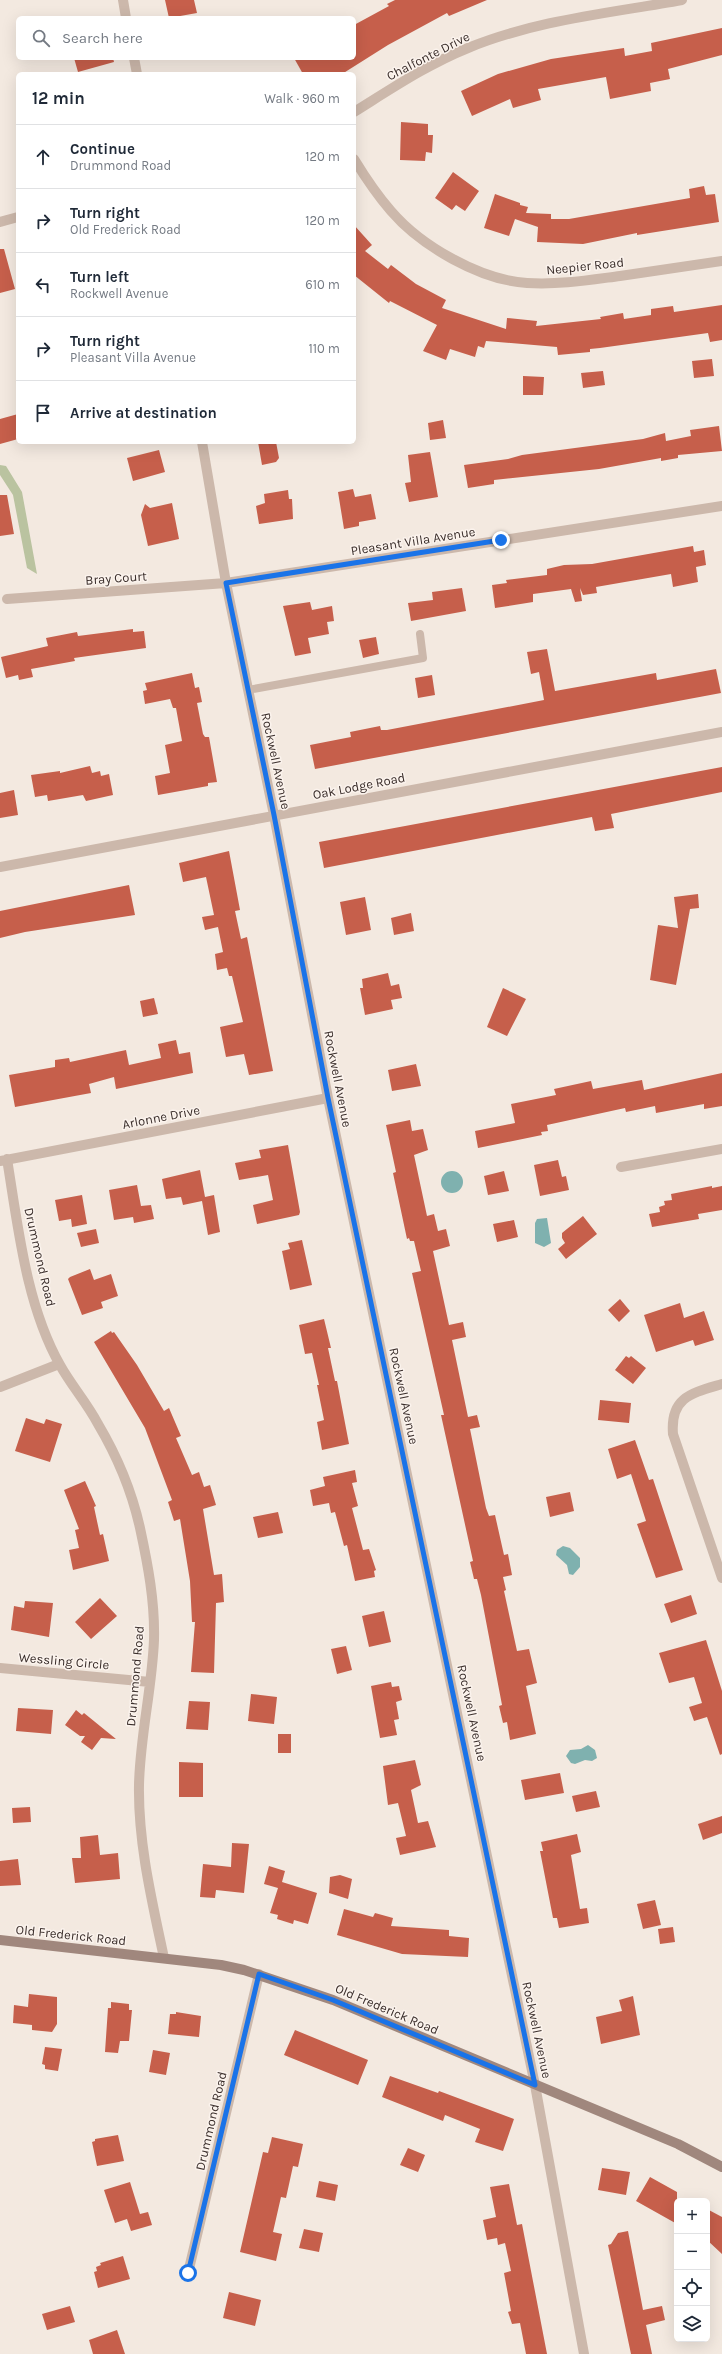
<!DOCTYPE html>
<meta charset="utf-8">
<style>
:root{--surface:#fff;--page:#f6f6f7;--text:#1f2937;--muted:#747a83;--line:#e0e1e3}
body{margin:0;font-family:Karla,sans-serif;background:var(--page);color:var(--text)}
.controls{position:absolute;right:12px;bottom:12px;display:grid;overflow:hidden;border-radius:6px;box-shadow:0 4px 16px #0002}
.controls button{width:36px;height:36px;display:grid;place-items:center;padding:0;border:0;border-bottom:1px solid var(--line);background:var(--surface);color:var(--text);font:20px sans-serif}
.stop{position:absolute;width:12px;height:12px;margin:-9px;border:3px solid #1a73e8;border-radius:50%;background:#fff}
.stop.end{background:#1a73e8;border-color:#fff;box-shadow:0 1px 4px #0008}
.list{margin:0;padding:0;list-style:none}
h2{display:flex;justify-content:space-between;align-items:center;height:52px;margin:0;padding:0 16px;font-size:17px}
h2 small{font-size:13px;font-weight:400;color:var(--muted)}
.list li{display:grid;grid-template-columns:26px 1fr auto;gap:12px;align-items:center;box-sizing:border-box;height:64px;padding:0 16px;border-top:1px solid var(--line)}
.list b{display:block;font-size:15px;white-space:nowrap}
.list p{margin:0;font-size:13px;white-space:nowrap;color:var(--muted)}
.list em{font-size:13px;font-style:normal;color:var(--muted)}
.icon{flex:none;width:22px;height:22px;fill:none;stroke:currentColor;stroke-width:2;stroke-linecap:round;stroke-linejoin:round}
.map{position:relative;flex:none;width:722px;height:2354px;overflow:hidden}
.search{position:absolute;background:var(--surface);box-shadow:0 4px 16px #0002;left:16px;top:16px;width:340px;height:44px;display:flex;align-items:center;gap:10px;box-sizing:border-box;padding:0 14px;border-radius:6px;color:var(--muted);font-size:15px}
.panel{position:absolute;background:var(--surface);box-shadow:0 4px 16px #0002;left:16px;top:72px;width:340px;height:372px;border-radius:6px}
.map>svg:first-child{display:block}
.green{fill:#bac3a0}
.water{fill:#7fb1af}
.building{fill:#c65f4b}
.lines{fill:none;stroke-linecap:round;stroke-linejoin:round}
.lane{stroke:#ccb8ab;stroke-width:8}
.street{stroke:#ccb8ab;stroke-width:10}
.secondary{stroke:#a0877d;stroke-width:10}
.route{stroke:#1a73e8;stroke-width:5}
.labels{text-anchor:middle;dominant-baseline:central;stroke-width:3;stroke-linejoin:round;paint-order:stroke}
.street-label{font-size:13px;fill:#3a2e2b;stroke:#fbf3ed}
</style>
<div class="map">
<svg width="722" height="2354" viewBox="0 0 722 2354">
<rect width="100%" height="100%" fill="#f3e9e0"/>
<path class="green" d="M0,465L6,466L22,492L37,574L27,568L13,495L0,475Z"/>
<path class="water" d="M441 1182a11 11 0 1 1 22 0a11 11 0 1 1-22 0Z
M547,1218L551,1243L544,1247L535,1243V1223L537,1219Z
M563,1546L570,1548L580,1558V1567L573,1575L569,1574L567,1565L556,1555L557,1550Z
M588,1745L595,1750L597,1758L592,1761L585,1760L575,1764L571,1763L566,1756L570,1750L581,1749Z"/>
<path class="building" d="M165,0H194L197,13L169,18Z
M395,0H487L449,16L447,13L388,45L342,74H303L294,58H354V25L389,6L387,4Z
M722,28V55L668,69L670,79L650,83L651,91L610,99L606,77L538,89L541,100L513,108L510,99L472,116L461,91L498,74L551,59L624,48L625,56L652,51L651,43Z
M74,58H113L114,62L78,72Z
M401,122L428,124V135H433L432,153L426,152L425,161L400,160Z
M453,172L479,191L465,211L456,205L452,210L435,198Z
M704,186L706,195L715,194L719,222L637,235V233L583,244L537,242L538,227L515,219L509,236L484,228L495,194L520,203V205L528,207L526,213L551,214V219H569L690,198L689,189Z
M354,225L372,245L365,251L388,269L391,265L416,284L446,300L442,308L506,329L507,318L537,321L536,326L601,319L600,317L623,313L624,319L651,315V309L673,306L674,312L722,305V340L710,342L708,333L600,348L590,349V352L558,355L557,347L486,341L484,348L478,346L475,357L450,349L446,360L423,351L437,325L390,301L389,303L354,275Z
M0,249H4L15,289L0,293Z
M712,359L714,376L694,378L692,361Z
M603,371L605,385L583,388L581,373Z
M523,376L544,377L543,395H523Z
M18,414V439L0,444V419Z
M443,420L446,438L430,440L428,423Z
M719,426L722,451L678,455V458L661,461V458L599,469L494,480V484L468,488L464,465L508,459L522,455L643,439L665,433L666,441L691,436L690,430Z
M258,442H276L279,458L276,462L262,465Z
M159,450L165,472L133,481L127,458Z
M430,452L438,497L409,502L405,483L411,482L408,455Z
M353,489L355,497L371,494L376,519L359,522V526L344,529L338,492Z
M288,490L289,499H292L293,519L259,524L256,506L265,503L264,494Z
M0,495H7L14,534L0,536Z
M172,503L179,539L148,546L141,515L145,504L150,508Z
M693,546L694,552L704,550L706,565L696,567L698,582L673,587L671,574L596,587L597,593L583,595L580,588L582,601L575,602L571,589L533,594V602L495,608L492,585L507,583L506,580L547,575V569L564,565L592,564Z
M462,588L466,611L411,621L408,603L433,600L432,592Z
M310,602L312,610L332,606L334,621L327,622L329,634L308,638L311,653L295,656L283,606Z
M133,629V632L144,631L146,648L74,658L75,661L31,669L33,677L19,680L18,675L6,678L1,657L48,646L46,638L77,632L78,636Z
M376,637L379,654L363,658L359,640Z
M547,649L555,691L656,673L657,680L716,669L721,693L315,769L310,745L351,737L350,732L380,726L381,730H387L544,700L539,672L531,674L527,652Z
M192,673L195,688L199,687L202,702L197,703L203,734L205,737H209L217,782L208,783V786L158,795L155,776L170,773L165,745L182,741L176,708H173L170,699L145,704L143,691L147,690L145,683Z
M432,675L435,695L418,698L415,678Z
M90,766L92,773L100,771L101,776L109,774L113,795L86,801L83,795L48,801L47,795L35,797L31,775L60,771V773Z
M722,767V792L611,814L614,828L595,831L592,817L324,868L319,842Z
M14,790L18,815L0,818V793Z
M229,851L240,910L235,911L241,939L247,937L273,1071L249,1075L244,1054L226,1057L220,1027L243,1022L232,976H229L227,968L217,970L215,954L223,952L218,927L205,930L202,917L214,915L206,877L183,882L179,863Z
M129,885L135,915L25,932L0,938V911Z
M698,894L699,908L690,909L676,985L650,980L658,925L678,928L674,897Z
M365,897L371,930L346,935L340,902Z
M411,913L414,931L394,935L391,918Z
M388,973L391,986L399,984L402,998L391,1000L393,1009L365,1015L360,988H363L362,979Z
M503,988L526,999L507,1036L487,1027Z
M154,998L158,1014L143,1017L140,1001Z
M176,1040L179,1054L190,1052L193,1073L116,1089L114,1077L89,1084L91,1093L15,1107L9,1075L55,1067V1060L69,1058L70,1062L126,1050L129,1065L161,1058L158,1044Z
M416,1064L421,1086L392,1091L388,1070Z
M722,1073V1106L704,1109V1104L656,1113L655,1106L626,1112L625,1108L547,1125L548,1131L541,1132L542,1135L478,1148L475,1131L515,1123L511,1104L556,1095L554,1089L591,1081L593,1089L642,1080L644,1090Z
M410,1120L412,1131L423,1129L428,1150L414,1155L427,1216L434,1214L438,1231L446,1229L450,1246L433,1251L449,1325L463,1322L466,1337L452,1340L468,1417L477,1415L480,1427L470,1429L486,1508L489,1516L495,1515L504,1555L508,1554L512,1575L503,1577L506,1590L504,1591L517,1651L529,1649L537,1683L526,1686L536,1734L510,1740L507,1722L503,1723L499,1706L502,1705L481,1595L477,1579H474L470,1562L473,1561L441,1415H444L412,1273L421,1271L414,1241H410L409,1238L407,1239L393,1173L396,1172L386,1125Z
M288,1145L300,1212L299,1215L257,1224L253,1205L273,1200L268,1175L239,1180L235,1163L261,1158L259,1150Z
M558,1160L562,1177L566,1176L569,1190L540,1196L534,1165Z
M200,1170L205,1197L214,1195L220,1232L208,1235L202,1201L183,1205L181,1197L166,1199L162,1179Z
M504,1171L509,1191L488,1195L484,1176Z
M137,1185L141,1206L151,1205L154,1219L134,1223L133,1217L114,1220L109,1190Z
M712,1186V1188L722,1186V1210L698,1214L699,1219L652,1227L649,1214L660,1212L659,1207L665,1205L664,1201L672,1200L671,1194Z
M82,1195L87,1224L72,1227L71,1219L59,1221L55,1200Z
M583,1216L597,1234L566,1259L558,1249L565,1243L562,1238V1233Z
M514,1220L518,1237L497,1242L493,1224Z
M96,1229L99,1243L81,1247L77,1233Z
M302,1240L312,1285L290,1290L282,1251L290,1249L288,1243Z
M90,1269L94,1280L111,1274L118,1296L101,1302L103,1308L82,1315L68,1279L70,1277Z
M620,1299L630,1311L619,1322L608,1310Z
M680,1303L684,1318L704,1311L714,1340L695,1346L693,1340L656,1352L644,1315Z
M324,1319L331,1348H328L335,1381H337L349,1444L322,1450L317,1422L324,1420L317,1385H319L312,1353L305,1354L299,1325Z
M111,1331L112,1333L114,1332L137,1365L164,1411L169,1408L181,1436L176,1438L192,1475L199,1472L204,1487L210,1485L216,1505L203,1509L214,1575L222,1574L224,1602L216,1603L214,1673L191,1672L195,1622H192L190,1581L180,1519L174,1521L168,1502L172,1500L145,1428L94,1342Z
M626,1356L629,1358L631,1356L646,1368L633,1384L615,1370Z
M600,1400L631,1403L629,1423L598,1420Z
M26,1418L44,1424L46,1419L62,1424L50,1462L15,1451Z
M635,1440L649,1480L653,1479L683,1570L656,1578L637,1524L646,1521L631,1474L617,1479L608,1449Z
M355,1470L357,1482L352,1483L358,1506L352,1508L363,1550L369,1549L376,1570L374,1571L375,1577L355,1581L347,1545L344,1546L335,1512L331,1513L329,1503L313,1506L310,1490L325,1486L323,1477Z
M85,1481L96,1506L94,1507L100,1535L103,1534L109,1561L73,1570L69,1550L79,1548L75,1530L79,1529L64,1490Z
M570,1492L574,1511L550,1517L546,1497Z
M278,1512L283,1533L258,1538L253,1517Z
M691,1595L697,1614L671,1623L664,1604Z
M100,1598L117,1616L91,1639L75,1622Z
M25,1601L53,1603L49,1637L11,1630L14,1606L24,1608Z
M384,1611L391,1642L369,1647L362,1616Z
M706,1640L722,1691V1754L720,1755L707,1717L694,1721L689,1707L702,1703L694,1677L669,1683L659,1653Z
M346,1646L352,1670L337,1674L331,1649Z
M391,1682L392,1687L399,1686L402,1700L396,1702L399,1719L394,1720L397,1735L380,1738L371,1686Z
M251,1694L277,1697L274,1724L248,1721Z
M189,1701L210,1702L208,1730L186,1729Z
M18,1708L53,1710L51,1734L16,1731Z
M76,1710L82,1715L84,1713L116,1739L101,1738L92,1750L81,1742L85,1736H80L65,1725Z
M278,1734H291V1753H278Z
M415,1760L421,1785L411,1790L418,1823L428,1821L436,1847L400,1855L396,1838L406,1836L398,1803L388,1805L383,1766Z
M179,1762L203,1763V1797H179Z
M560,1773L564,1793L525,1800L521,1780Z
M596,1791L600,1807L576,1812L572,1796Z
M30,1807L31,1822L13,1823L12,1808Z
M722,1816V1833L703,1840L698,1824Z
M577,1834L581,1852L571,1855L580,1909L587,1908L589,1923L559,1928L557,1918H553L540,1851H543L541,1842Z
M98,1835L100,1855L118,1853L120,1879L75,1883L72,1858H81L80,1837Z
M232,1843L249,1844L244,1893L216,1890L215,1898L200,1897L203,1864L231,1867Z
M18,1859L21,1885L0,1886V1861Z
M269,1866L285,1871L282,1882L317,1893L308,1924L294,1920L293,1924L277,1919L278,1915L270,1913L278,1888L264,1884Z
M340,1875L352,1879L348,1899L329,1893L330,1877Z
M655,1900L661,1925L643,1929L637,1904Z
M344,1909L373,1917L375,1913L393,1918L391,1926L449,1930V1936L469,1938L468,1957L402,1954L337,1935Z
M673,1927L675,1942L660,1944L658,1929Z
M29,1994L57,1997V2024L52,2032L32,2030V2025L13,2023L14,2005L28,2007Z
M633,1996L640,2035L601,2044L596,2017L622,2011L619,2000Z
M111,2002L129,2004V2010H132L129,2041H120L118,2053L105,2052L108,2008H111Z
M176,2012L201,2016L199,2037L168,2034L170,2014H176Z
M295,2030L368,2060L358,2085L284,2055Z
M45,2047L62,2049L58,2071L45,2069V2065L42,2064Z
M153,2050L170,2053L166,2075L149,2072Z
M390,2076L438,2093L439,2091L514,2119L503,2151L475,2142L480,2129L445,2115L443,2121L382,2097Z
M118,2135L124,2161L97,2166L92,2142L95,2141V2139Z
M272,2137L303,2144L298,2167L293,2166L286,2198L281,2197L273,2232L282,2234L276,2261L240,2252L263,2152L268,2153Z
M408,2148L425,2155L418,2172L400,2165Z
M602,2168L630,2172L626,2195L598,2190Z
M650,2177L677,2192V2224L636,2201Z
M319,2181L338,2185L335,2201L316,2197Z
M130,2182L140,2214L148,2212L152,2225L131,2231L127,2219L115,2223L104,2190Z
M509,2184L517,2225L522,2224L547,2354H526L520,2323L512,2324L508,2312L511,2311L504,2273L511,2271L505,2243L498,2245L497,2238L487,2240L483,2220L496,2217L490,2187Z
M707,2209L722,2217V2254L707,2240Z
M304,2229L323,2233L319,2252L299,2248Z
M628,2231L643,2310L662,2306L665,2320L646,2325L652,2354H631L608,2245L611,2244L618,2233Z
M123,2256L130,2279L98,2288L94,2272L97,2271L96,2267L101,2265L100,2263Z
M229,2292L261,2300L255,2326L223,2318Z
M70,2306L75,2322L47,2330L42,2314Z
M117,2330L125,2354H93L89,2340Z"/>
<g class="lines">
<path class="lane" d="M248,690L423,658L420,634"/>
<path class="street" d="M123,0L126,18
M134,58L137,74
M354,112C391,89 428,64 468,48C536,20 611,13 682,0
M354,159C365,177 377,195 391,211C421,246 480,280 527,283C559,285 589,280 620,276C654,271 688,266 722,261
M0,222L18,217
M202,442L226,583L274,815L328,1098L535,2085L584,2354
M7,599L226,583L722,506
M0,867L722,732
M7,1159C18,1226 26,1305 60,1365C71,1385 87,1403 98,1424C117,1456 132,1492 140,1528C148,1565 155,1602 154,1640C152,1689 140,1736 139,1785C138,1843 152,1901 164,1958
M0,1161L328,1098
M621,1167L722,1149
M722,1384C692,1393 670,1397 673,1434L722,1578
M0,1387L59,1364
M0,1668L150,1682
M188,2273L259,1974"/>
<path class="secondary" d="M0,1940L221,1965L244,1970L333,2000L678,2144L722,2167"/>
</g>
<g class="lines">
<path class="route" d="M188,2273L259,1974L333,2000L535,2085L328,1098L274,815L226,583L501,540"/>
</g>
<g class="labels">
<g class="street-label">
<text transform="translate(428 56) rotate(-27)">Chalfonte Drive</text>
<text transform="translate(585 266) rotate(-6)">Neepier Road</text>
<text transform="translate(413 541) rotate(-9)">Pleasant Villa Avenue</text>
<text transform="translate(116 578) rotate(-4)">Bray Court</text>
<text transform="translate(276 761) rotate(78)">Rockwell Avenue</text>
<text transform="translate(359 786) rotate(-11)">Oak Lodge Road</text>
<text transform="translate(338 1079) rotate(79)">Rockwell Avenue</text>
<text transform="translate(161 1117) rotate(-11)">Arlonne Drive</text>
<text transform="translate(40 1257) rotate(77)">Drummond Road</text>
<text transform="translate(404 1396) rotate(78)">Rockwell Avenue</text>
<text transform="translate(64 1661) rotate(5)">Wessling Circle</text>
<text transform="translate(135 1676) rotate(-85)">Drummond Road</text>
<text transform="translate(472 1713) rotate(78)">Rockwell Avenue</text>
<text transform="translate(71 1935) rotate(6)">Old Frederick Road</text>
<text transform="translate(387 2009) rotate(23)">Old Frederick Road</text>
<text transform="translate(537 2030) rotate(78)">Rockwell Avenue</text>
<text transform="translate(211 2121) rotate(-77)">Drummond Road</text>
</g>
</g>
</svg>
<div class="controls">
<button>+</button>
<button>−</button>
<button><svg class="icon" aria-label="locate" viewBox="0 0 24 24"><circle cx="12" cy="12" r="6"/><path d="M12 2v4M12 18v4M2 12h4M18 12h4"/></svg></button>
<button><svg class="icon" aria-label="layers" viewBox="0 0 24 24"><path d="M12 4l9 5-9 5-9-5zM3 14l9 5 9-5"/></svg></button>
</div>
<div class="stop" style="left:188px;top:2273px"></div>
<div class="stop end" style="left:501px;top:540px"></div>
<div class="search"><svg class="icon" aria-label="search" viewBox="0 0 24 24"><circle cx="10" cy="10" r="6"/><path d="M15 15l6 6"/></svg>Search here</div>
<section class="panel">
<h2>12 min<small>Walk · 960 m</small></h2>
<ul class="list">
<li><svg class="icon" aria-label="ahead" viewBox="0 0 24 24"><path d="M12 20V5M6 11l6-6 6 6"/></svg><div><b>Continue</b><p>Drummond Road</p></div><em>120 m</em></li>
<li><svg class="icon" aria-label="right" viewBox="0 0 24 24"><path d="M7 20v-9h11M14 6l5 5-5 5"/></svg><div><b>Turn right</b><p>Old Frederick Road</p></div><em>120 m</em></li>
<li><svg class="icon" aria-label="left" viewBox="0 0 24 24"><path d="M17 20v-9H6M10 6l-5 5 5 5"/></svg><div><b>Turn left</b><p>Rockwell Avenue</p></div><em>610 m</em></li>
<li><svg class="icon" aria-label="right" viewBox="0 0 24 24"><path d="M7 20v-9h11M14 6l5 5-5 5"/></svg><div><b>Turn right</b><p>Pleasant Villa Avenue</p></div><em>110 m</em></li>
<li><svg class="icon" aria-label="arrive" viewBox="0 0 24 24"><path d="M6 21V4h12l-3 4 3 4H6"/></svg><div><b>Arrive at destination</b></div></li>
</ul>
</section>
</div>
